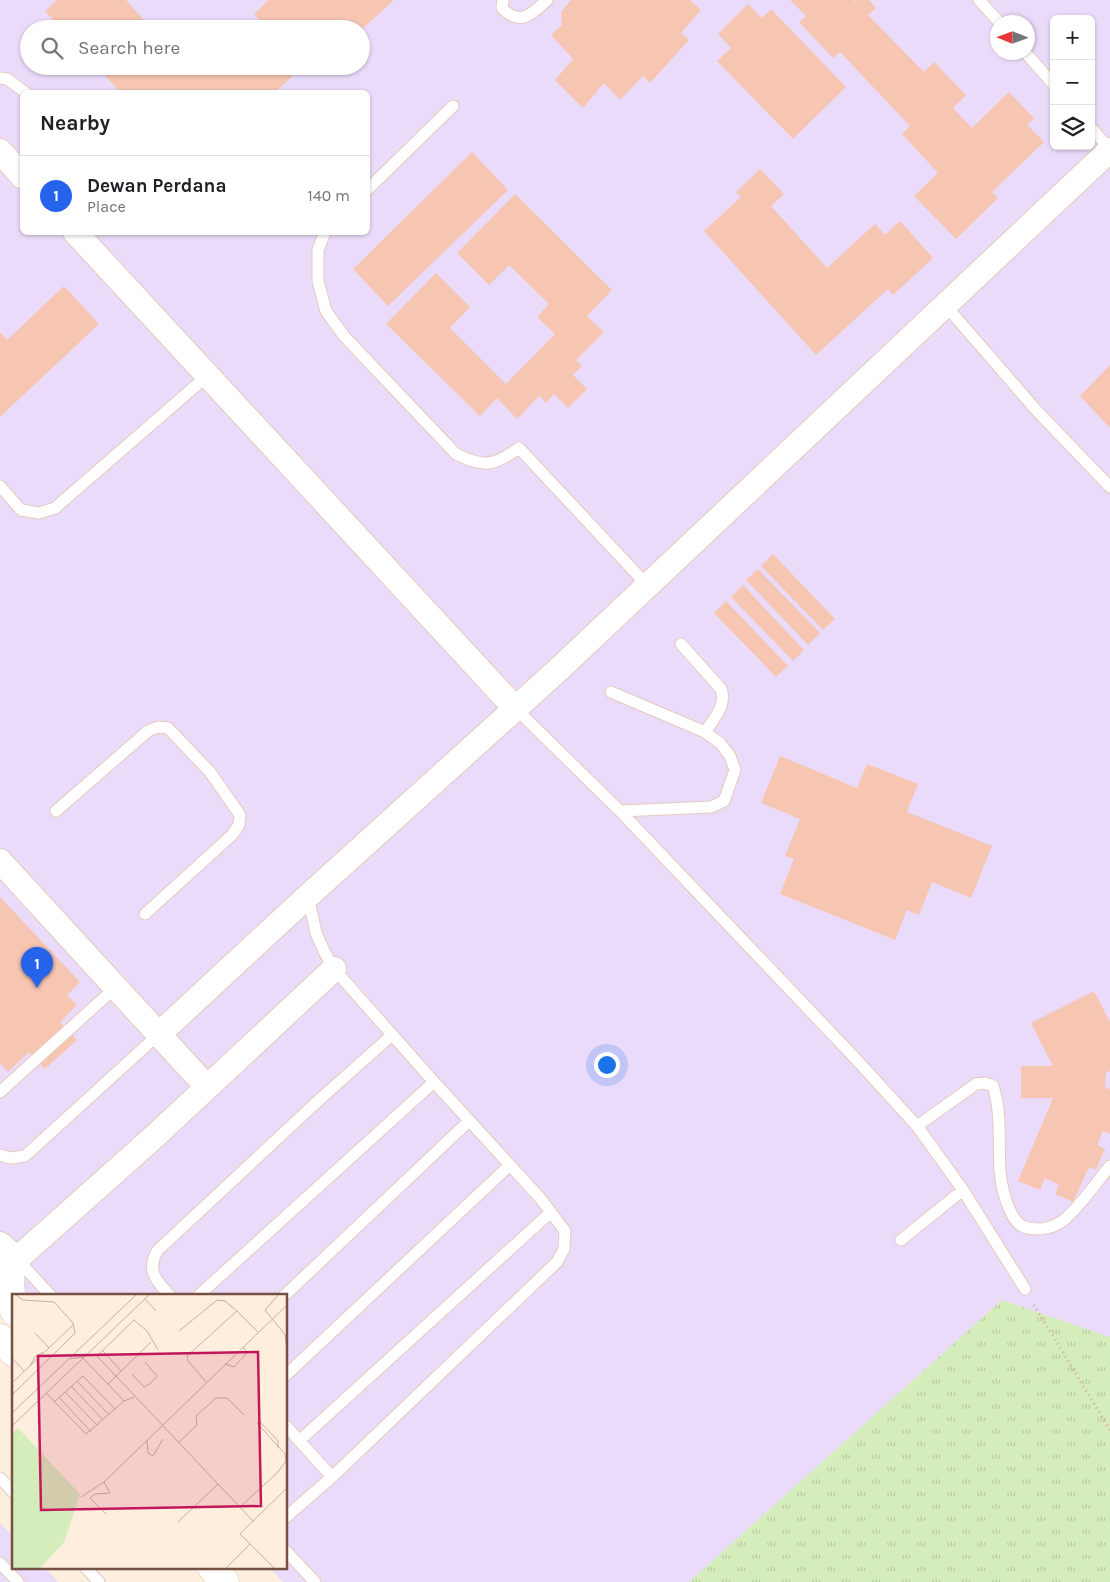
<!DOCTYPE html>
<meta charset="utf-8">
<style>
:root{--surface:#fff;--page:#f2f2f2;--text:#202124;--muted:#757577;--line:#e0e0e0;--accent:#2563eb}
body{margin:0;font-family:Karla,sans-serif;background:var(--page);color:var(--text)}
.controls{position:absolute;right:15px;top:15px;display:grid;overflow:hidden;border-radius:8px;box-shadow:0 1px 4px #0004}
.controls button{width:45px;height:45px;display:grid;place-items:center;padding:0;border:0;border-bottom:1px solid var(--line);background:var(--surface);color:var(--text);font:25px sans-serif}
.compass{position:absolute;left:990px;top:15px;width:45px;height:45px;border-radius:50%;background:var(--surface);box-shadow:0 1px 4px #0004;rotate:271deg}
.you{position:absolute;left:606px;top:1064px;width:18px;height:18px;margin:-12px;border:4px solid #fff;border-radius:50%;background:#1a73e8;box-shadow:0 0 0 8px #1a73e833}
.badge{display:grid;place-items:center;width:32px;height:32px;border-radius:50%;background:var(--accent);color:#fff;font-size:16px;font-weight:700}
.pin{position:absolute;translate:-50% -41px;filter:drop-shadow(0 1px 2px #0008)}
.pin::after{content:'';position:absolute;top:26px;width:18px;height:15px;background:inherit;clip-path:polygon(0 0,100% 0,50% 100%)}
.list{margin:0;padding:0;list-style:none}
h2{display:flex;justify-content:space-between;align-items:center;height:65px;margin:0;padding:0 20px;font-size:21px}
h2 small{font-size:16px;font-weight:400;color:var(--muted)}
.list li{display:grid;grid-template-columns:32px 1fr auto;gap:15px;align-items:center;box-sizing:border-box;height:80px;padding:0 20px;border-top:1px solid var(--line)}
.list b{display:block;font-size:19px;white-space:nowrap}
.list p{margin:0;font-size:16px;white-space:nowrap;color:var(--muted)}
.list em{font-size:16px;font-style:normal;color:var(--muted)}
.icon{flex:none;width:28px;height:28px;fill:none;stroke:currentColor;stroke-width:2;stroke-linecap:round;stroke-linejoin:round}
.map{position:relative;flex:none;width:1110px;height:1582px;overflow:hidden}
.search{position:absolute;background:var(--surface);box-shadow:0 1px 4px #0004;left:20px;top:20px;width:350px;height:55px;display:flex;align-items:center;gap:12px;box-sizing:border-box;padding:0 18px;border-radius:28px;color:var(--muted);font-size:19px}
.panel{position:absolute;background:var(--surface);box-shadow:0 1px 4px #0004;left:20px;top:90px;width:350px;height:145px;border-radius:8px}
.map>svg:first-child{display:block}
.education{fill:#ebdbfa;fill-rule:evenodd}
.grass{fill:url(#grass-tufts)}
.building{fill:#f6c6b3}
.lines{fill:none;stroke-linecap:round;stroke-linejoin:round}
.service-casing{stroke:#e5cabc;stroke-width:13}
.minor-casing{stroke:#e5cabc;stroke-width:26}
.tertiary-casing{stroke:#e5cabc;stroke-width:29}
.path{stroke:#daa996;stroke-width:3;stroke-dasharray:1 4;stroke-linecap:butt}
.service{stroke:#fff;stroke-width:11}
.minor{stroke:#fff;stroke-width:24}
.tertiary{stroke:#fff;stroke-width:28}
.inset-road{fill:none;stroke:#c8afa0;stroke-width:1}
.view{fill:#c2185b;fill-opacity:0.15;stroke:#c2185b;stroke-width:2.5}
.inset-edge{fill:none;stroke:#765044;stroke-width:2.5}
</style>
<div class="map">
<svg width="1110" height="1582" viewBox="0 0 1110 1582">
<defs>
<pattern id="grass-tufts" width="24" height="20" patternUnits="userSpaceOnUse" patternTransform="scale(1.25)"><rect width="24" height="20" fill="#d5ecbb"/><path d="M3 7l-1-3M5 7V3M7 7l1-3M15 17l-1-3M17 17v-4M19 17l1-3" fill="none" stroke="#bacca2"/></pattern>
</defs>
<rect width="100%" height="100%" fill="#feeedd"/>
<path class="education" d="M0,0H1110V1582H283L270,1568H286V1296H18L0,1277ZM1054,19H1091V146H1054ZM998,22H1028V52H998ZM29,29H361V66H29ZM22,92H368V232H22Z
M0,1523L14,1537V1568H45L58,1582H0Z"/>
<path class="grass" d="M1002,1300L1110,1337V1582H689Z"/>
<path class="building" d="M57,0H126L152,29H62L45,11Z
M269,0H394L361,30L355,29L350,23L344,29H267L254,14Z
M571,0H690L701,10L681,33L689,40L650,83L643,76L620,100L604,83L583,108L555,80L573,59L551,35L562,25L561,12Z
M790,0H854L855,2L857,0H869L876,8L868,15L924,72L934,62L966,95L953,108L972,128L1009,92L1034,118L1027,125L1044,142L992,192L998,198L956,239L914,196L938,173L902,134L910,126L840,52L833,58L799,22L806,16Z
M748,4L762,18L771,9L846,87L793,139L717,61L731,48L718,34Z
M96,66H187L188,68L189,66H221L227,73L234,66H304L275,92H120Z
M472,152L508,190L388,306L353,269Z
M760,169L784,194L771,206L827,268L875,224L885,235L900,221L933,258L893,295L888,289L816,355L704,231L741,197L736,192Z
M515,194L612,290L587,316L604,332L576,360L582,366L573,375L587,389L568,408L554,394L546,403L539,396L517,419L497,398L480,416L386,324L436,273L470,307L450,328L506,384L555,334L537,317L549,304L509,265L489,285L457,253Z
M64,286L99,324L0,417V332L7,340Z
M1110,365V428L1080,396Z
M773,554L835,619L823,630L761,566Z
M758,569L820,633L808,645L746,580Z
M743,585L804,650L793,661L731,597Z
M726,601L788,666L776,677L714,613Z
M780,756L857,788L867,764L918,784L907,812L992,846L971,898L932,882L919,915L907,910L895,940L780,894L794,859L785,856L800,819L761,803Z
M0,897L80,982L67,995L77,1005L60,1022L77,1040L45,1069L29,1052L8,1072L0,1063Z
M1094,991L1110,1022V1071L1106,1073L1105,1087L1110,1089V1134L1103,1131L1097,1145L1105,1149L1096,1170L1089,1167L1073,1202L1055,1194L1059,1185L1045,1178L1040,1190L1018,1181L1053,1098H1021V1066H1053L1031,1023Z"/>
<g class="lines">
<defs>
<path id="service" d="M503,0L502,8C520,27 532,14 547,0
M979,0L999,22
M1025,52L1054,85
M0,78L7,79L25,92
M1091,128L1110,149
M368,189L453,106
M325,232L318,250V281L326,311L344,336L456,454C484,468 494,466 519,448L647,585
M946,306L1037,411L1110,487
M0,486L21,510L39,513L55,508L207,376
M681,644L721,689C727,705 714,719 705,732
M611,692L705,732L720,743L730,756L735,770L724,801L711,807L620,811
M515,708L620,811L854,1057L917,1126L963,1190L1025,1289
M56,811L148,731L158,727L168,728L210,772L240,815L239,825L232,835L145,914
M0,1092L116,987
M917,1126L976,1084L985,1083L993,1086C1002,1114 998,1141 1000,1170C1001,1185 1008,1218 1022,1226C1028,1229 1034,1229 1041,1229C1049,1228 1058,1225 1065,1219C1080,1206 1097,1182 1110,1166
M0,1155L10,1158L25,1156L159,1034
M901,1240L963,1190
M15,1262L17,1259L51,1296
M170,1296C157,1281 146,1272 157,1251L319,1100L392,1035
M198,1296L434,1082
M284,1296L469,1121
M286,1375L510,1165
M286,1426L332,1477
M299,1441L551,1212
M0,1478L14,1493
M286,1517L332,1477L557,1262L564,1249L565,1231L540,1198L434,1082L334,969L325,953L316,933L308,896
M286,1551L315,1582
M0,1563L18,1582
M86,1568L99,1582"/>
<path id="minor" d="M0,151L22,176
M75,232L515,708
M0,861L207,1087
M159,1034L308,896L558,670L1110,150
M0,1244L17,1259L155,1136L334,969"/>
<path id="tertiary" d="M0,1266L11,1265L10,1287L14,1311
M0,1338L14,1353
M212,1568L225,1582"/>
</defs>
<use href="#service" class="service-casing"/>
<use href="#minor" class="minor-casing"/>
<use href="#tertiary" class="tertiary-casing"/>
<path class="path" d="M1034,1305L1110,1430"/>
<use href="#service" class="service"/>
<use href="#minor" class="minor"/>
<use href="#tertiary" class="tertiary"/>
</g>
<g transform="translate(12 1294)">
<rect width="275" height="275" fill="#feeedd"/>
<path d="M6,134L68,200L52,248L28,274H0V139Z" fill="#d5ecbb"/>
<path class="inset-road" d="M266,1L253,16L275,43M133,5L144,17M167,37L205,6L213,7L225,17M23,39L37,54M273,41L275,56M90,56L109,77M146,56L135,37L122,26L85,62L241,227L275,194M0,64L12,77M58,65L70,63L112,107M213,70L222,73L235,59L231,53M18,72L23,63L31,58M120,80L132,93L139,89L145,82L133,68M65,87L97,121M194,88L176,67L175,62L225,17L246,38M0,89L62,30M96,90L139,48M59,92L91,126M53,98L86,132M34,99L74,140L112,107L122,103M0,101L63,39L61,29L42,8L11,6L4,1M47,103L79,138M42,108L71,82L103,115M0,119L124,1M245,129L248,128L266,147V154M0,132L137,1M135,146L136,159L141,162L151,145M166,149L185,131L184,122L204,104H215L232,121M92,188L98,199L83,200L78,204L94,220M69,203L92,188L275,11M228,213L265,179L274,167L273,160L245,129M241,227L228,240L262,274M166,228L206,190M214,274L238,250"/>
<path class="view" d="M246,58L249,212L29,216L26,62Z"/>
<rect width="275" height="275" class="inset-edge"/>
</g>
</svg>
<div class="controls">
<button>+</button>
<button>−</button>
<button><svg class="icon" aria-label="layers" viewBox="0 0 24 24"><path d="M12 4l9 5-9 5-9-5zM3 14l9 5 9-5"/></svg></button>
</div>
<svg class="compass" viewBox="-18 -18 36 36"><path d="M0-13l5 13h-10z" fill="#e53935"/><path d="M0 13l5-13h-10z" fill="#757577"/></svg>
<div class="you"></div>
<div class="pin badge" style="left:37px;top:988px">1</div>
<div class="search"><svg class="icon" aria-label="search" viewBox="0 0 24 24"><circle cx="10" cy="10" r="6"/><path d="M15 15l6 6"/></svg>Search here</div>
<section class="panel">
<h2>Nearby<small></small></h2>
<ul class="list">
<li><span class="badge">1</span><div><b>Dewan Perdana</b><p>Place</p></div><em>140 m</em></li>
</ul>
</section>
</div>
